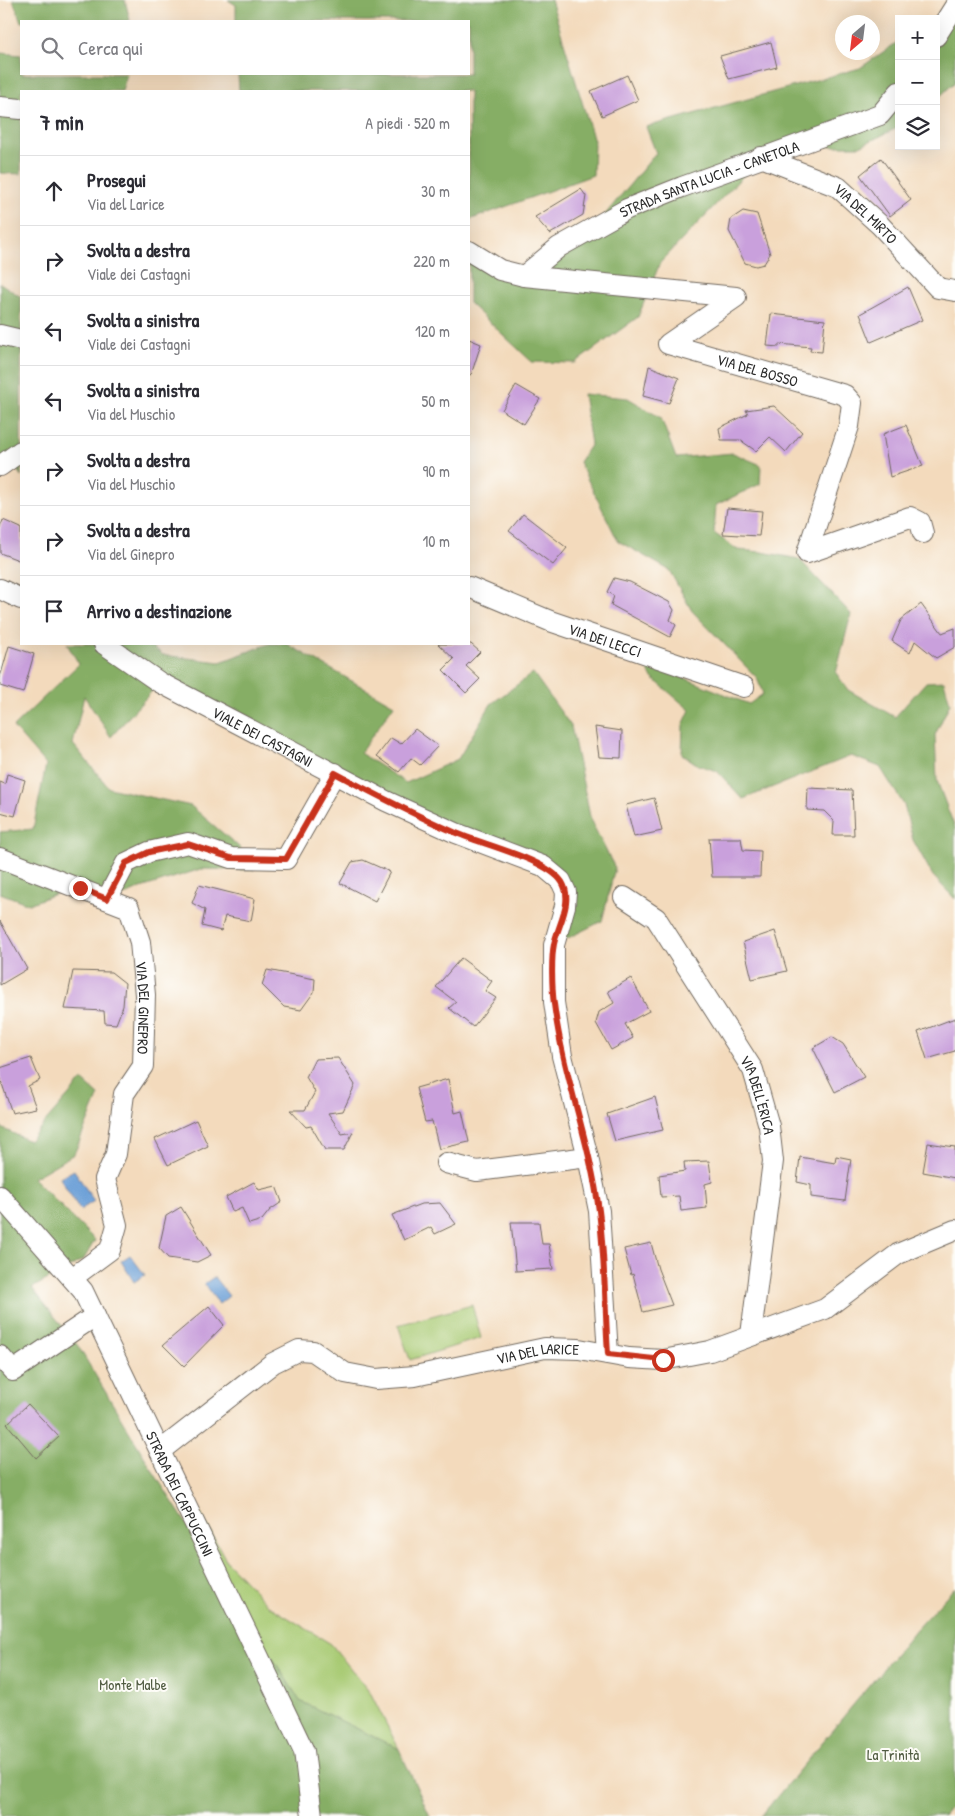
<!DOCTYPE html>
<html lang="it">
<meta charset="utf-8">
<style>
:root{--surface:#fff;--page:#f2f2f3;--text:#2b2b33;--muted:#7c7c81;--line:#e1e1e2}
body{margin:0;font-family:"Patrick Hand",sans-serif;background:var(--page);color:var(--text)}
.controls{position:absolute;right:15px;top:15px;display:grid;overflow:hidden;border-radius:0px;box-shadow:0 5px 20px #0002}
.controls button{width:45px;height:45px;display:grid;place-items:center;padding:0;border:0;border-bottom:1px solid var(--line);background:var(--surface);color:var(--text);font:25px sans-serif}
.compass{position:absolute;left:835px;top:15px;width:45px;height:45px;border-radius:50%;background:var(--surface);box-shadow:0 5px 20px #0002;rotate:208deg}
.stop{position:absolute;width:15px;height:15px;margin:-11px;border:4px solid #c8321e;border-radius:50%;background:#fff}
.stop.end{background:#c8321e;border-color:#fff;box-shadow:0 1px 5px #0008}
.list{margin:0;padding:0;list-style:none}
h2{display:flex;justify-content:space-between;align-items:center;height:65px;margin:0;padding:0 20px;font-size:21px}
h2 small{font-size:16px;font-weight:400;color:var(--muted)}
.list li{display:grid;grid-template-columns:32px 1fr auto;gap:15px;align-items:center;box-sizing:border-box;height:70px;padding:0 20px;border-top:1px solid var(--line)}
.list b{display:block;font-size:19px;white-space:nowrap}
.list p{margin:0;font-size:16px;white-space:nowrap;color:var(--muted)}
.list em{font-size:16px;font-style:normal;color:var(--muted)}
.icon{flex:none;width:28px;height:28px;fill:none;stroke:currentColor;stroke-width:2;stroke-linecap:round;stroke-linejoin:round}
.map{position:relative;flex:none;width:955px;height:1816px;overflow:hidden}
.search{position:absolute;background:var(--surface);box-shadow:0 5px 20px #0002;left:20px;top:20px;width:450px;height:55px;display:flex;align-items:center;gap:12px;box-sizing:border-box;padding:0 18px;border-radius:0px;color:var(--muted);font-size:19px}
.panel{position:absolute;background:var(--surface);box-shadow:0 5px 20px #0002;left:20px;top:90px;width:450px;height:555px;border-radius:0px}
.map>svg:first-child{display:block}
.green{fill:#a8ca73;stroke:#6a7a4f}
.forest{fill:#86ae65;stroke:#586c48}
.water{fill:#6b9fd7;stroke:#4b6581}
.building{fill:#c9a0dc}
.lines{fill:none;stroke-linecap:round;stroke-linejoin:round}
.minor-casing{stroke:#71685e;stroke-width:22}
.minor{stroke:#fff;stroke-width:20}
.route{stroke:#c8321e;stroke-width:6}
.labels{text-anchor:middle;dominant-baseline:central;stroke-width:4;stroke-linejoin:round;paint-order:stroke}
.street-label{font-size:15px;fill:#2b2b2b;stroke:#fdfcf7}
.park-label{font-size:15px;fill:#505b41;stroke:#fdfcf7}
</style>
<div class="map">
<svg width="955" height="1816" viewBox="0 0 955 1816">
<rect width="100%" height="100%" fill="#fdfcf7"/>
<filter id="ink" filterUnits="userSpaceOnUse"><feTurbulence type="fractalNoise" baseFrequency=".02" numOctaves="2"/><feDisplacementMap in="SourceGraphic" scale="10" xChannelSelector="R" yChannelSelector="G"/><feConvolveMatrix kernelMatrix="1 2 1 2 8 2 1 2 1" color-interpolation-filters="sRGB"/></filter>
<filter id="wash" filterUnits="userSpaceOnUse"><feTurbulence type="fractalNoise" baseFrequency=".0096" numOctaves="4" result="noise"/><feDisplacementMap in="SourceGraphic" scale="20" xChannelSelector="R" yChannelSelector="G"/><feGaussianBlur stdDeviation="1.12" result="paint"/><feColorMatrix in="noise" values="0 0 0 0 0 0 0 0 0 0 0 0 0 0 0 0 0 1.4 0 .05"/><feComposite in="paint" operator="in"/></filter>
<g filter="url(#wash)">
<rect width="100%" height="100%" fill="#f3dabc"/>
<path class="green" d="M472,1305L481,1338L410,1360L398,1325Z
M171,1458L227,1562L269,1606L331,1644L371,1694L399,1749L300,1701L217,1571Z"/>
<path class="forest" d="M13,0H125L130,21L21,22Z
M228,0H551L594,141L593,175L469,220V91H239L238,74H469V21H236V5Z
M955,3V82L936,100V19H932Z
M899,41V127L860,146H792L761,157L660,263L638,317L575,363L532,362L469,303V251L532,277L594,228L656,153L646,127L860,68Z
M0,53L21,55V74H127L122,91H21V174L0,173Z
M0,283L21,297V476L15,466L0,464Z
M583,394L628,398L661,418L676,458L733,453L761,465L760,484L716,505L714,533L738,550L762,552L799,559L851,614L836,673L848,690L895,717L926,682L944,681L950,703L935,735L937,781L955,828V899L933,876L913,840L904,805L880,767L851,756L743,799L717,771L698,765L682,754L683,725L690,710L651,677L645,662L749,704L763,694L757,678L692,611L669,570L618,541L579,462L591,444Z
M67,644H148L163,655L220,662L269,644H287L394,705L360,753L406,783L458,759L491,704L533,673L571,726L591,821L615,868L602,921L554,945L561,881L160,682L111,737L84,696L73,744L109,788L191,806L239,847L254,870L201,869L141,888L112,901L75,886L29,904L0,893V832L33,829L46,765L13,727L79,664Z
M82,1080L99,1095L74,1154L33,1178L95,1240L84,1259L32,1288L78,1346L154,1473L300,1701L399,1749L430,1816H0V1123L2,1128L29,1141Z
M955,1587V1802L943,1816H761L917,1628Z"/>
<path class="water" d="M74,1170L94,1201L80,1210L60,1178Z
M130,1255L145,1275L134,1282L121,1261Z
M214,1277L229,1296L219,1304L204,1284Z"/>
<g id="blocks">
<path class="building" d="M771,42L777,67L729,79L720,56Z
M627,75L638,100L602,116L591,91Z
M881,158L911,200L890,216L860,175Z
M581,189L586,196L583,215L550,234L535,217Z
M743,211L757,214L770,254L764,264L756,266L745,263L729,231L731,219Z
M908,287L922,320L871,342L860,314Z
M771,314L825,320L822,352L810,351L811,347L779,344V347L767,346Z
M469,339L481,344L471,375L469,374Z
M649,366L679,378L669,403L643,396Z
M516,385L540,399L524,424L502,410Z
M774,406L802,432L786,452L770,437L756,451L740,440H721L719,428L748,414L746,410Z
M906,425L923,466L890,477L883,434Z
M727,508L762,511L759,536L723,534Z
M523,514L567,548L553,565L509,531Z
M3,520L21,528V561L0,553V528Z
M614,578L630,582L669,602L674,610L670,620L676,625L670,637L611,605L614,596L607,592Z
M921,604L942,633L955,628V647L936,658L915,641L910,653L892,641L901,620Z
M438,644H471L480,652L466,666L480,679L466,693L443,670L454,659Z
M9,646L34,654L23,693L0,686V678Z
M595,727L622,731L621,758L599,757Z
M415,729L438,746L420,765L411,758L399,772L377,756L391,738L401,744Z
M7,774L25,780L15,816L0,812V782L5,784Z
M808,788L852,790L854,835H833L834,821L824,811L807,810Z
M654,798L662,831L634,837L626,805Z
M709,838H741L743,850L761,851L760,877H712Z
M363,860L390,872L375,901L340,883L352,862Z
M199,885L255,899L251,921L225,916L221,931L202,926L205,910L192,903Z
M0,921L27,969L0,985Z
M775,931L787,971L752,979L743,942Z
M461,958L492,981L485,991L496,998L473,1027L449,1008L456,1002L436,987Z
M267,970L315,979L314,992L301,1010L284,1007L262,985Z
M73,971L111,972L125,983L123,1006L116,1024L105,1023L104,1011L65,1009Z
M631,978L649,1011L625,1024L633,1038L611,1050L596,1023L599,1012L614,1003L608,991Z
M955,1018V1051L927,1059L918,1032Z
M832,1037L843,1044L864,1077L835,1092L813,1048Z
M31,1058L40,1080L28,1086L36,1108L12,1113L0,1078V1068Z
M338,1058L355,1085L343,1111L328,1113L342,1134L353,1132L344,1150H325L311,1126L306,1127L290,1110H305L315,1092L306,1077L315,1059Z
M448,1079L455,1113L462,1111L469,1142L439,1149L432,1121L425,1122L416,1088Z
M655,1097L663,1130L615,1141L607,1114Z
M196,1120L208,1146L168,1165L155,1139Z
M928,1143L955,1147V1178L923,1172Z
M836,1156L851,1159L845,1201L811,1197V1185L797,1182L800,1157L835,1163Z
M709,1161L712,1182L705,1184L707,1208L681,1211L679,1196L661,1197L659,1175L685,1171L684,1162Z
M254,1182L259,1190L276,1186L282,1202L270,1210L262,1220L249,1224L242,1208L233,1212L226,1197Z
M440,1203L456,1224L435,1234L431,1227L404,1240L392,1215L421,1204Z
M181,1207L211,1255L197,1262L168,1258L159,1248L166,1216Z
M511,1222H539L542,1244H549L553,1269L516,1271Z
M651,1243L658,1269L672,1305L643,1312L633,1274L631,1275L624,1249Z
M209,1306L224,1325L184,1366L163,1345Z
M28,1404L59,1437L36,1458L7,1424Z"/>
</g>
</g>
<g filter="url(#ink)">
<use href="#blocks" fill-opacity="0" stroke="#71685e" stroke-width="1"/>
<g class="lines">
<defs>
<g id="minor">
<path d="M936,36L955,6"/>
<path d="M0,107L21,109"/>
<path id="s1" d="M761,157L838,187L880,225L938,288L955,291"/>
<path id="s2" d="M469,251L500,270L524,276L736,297L668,344L845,395L852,403L849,426L807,553L910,517L920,522L923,533"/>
<path id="s3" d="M524,276L559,247L627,209L682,187L880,115L899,92"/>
<path d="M0,335L21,340"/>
<path d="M0,466L21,451"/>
<path id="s4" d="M469,587L550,621L744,687"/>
<path d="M0,589L21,599"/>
<path id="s5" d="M104,644L159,682L386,801L456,833L543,866L561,881L566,892L565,906L554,945V1002L562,1056L588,1157L599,1211L608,1354"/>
<path id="s6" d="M0,858L129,908L140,942L145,995L143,1066L124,1094L116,1154L105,1179L117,1225L110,1250L72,1278"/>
<path id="s7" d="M624,897L656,918L753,1070L769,1126L773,1161L751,1335"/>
<path d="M107,899L126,863L149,852L188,843L231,858L286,859L335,773"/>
<path d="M446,1163L477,1171L588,1157"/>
<path id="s8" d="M0,1196L83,1291L304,1751L312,1816"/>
<path d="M0,1356L13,1371L95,1316"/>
<path id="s9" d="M160,1451L273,1363L299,1350L313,1351L345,1373L376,1379L415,1376L545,1348L579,1349L629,1358L663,1360L710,1351L825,1309L898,1254L955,1230"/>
</g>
</defs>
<use href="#minor" class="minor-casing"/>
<use href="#minor" class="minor"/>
</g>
</g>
<g class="lines" filter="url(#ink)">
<path class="route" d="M80,888L107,899L126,863L149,852L188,844L231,858L286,859L335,773C374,794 413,814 454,832C480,844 547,859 562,882C574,901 558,925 554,944C551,959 552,989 554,1004C563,1075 590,1141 599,1211C605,1258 605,1307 608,1354L663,1360"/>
</g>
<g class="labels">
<g class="street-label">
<text stroke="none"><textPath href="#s3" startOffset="211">STRADA SANTA LUCIA - CANETOLA</textPath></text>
<text stroke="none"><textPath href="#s1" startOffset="121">VIA DEL MIRTO</textPath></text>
<text stroke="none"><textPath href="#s2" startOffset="450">VIA DEL BOSSO</textPath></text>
<text stroke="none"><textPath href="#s4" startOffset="146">VIA DEI LECCI</textPath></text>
<text stroke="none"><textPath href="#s5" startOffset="184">VIALE DEI CASTAGNI</textPath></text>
<text stroke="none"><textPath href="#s6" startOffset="240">VIA DEL GINEPRO</textPath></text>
<text stroke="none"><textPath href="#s7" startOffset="244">VIA DELL'ERICA</textPath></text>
<text stroke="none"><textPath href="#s9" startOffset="421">VIA DEL LARICE</textPath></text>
<text stroke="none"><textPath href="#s8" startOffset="351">STRADA DEI CAPPUCCINI</textPath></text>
</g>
<g class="park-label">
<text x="133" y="1684">Monte Malbe</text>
<text x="893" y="1754">La Trinità</text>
</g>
</g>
</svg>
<div class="controls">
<button>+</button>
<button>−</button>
<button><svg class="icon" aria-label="layers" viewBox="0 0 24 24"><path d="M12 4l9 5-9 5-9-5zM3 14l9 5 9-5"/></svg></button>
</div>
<svg class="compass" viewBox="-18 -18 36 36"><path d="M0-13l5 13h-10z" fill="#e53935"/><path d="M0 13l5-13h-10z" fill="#7c7c81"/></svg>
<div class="stop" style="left:663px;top:1360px"></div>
<div class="stop end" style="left:80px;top:888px"></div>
<div class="search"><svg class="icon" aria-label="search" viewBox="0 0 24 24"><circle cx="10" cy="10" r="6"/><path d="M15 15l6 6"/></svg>Cerca qui</div>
<section class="panel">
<h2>7 min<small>A piedi · 520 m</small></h2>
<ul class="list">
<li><svg class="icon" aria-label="ahead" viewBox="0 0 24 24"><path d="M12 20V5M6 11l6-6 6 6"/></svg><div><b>Prosegui</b><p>Via del Larice</p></div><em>30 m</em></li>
<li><svg class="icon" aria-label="right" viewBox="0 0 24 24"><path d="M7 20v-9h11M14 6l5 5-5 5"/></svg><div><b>Svolta a destra</b><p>Viale dei Castagni</p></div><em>220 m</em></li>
<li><svg class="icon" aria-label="left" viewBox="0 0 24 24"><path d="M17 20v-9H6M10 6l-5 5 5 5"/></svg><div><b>Svolta a sinistra</b><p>Viale dei Castagni</p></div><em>120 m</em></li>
<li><svg class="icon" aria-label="left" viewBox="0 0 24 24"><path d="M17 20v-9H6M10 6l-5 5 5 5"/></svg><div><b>Svolta a sinistra</b><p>Via del Muschio</p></div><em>50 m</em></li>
<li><svg class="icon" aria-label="right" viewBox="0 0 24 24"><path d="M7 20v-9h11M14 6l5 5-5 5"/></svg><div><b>Svolta a destra</b><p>Via del Muschio</p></div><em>90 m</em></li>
<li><svg class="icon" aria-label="right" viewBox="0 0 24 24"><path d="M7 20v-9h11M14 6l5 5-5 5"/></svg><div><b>Svolta a destra</b><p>Via del Ginepro</p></div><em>10 m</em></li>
<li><svg class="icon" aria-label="arrive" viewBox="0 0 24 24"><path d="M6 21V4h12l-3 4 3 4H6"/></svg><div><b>Arrivo a destinazione</b></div></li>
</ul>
</section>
</div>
